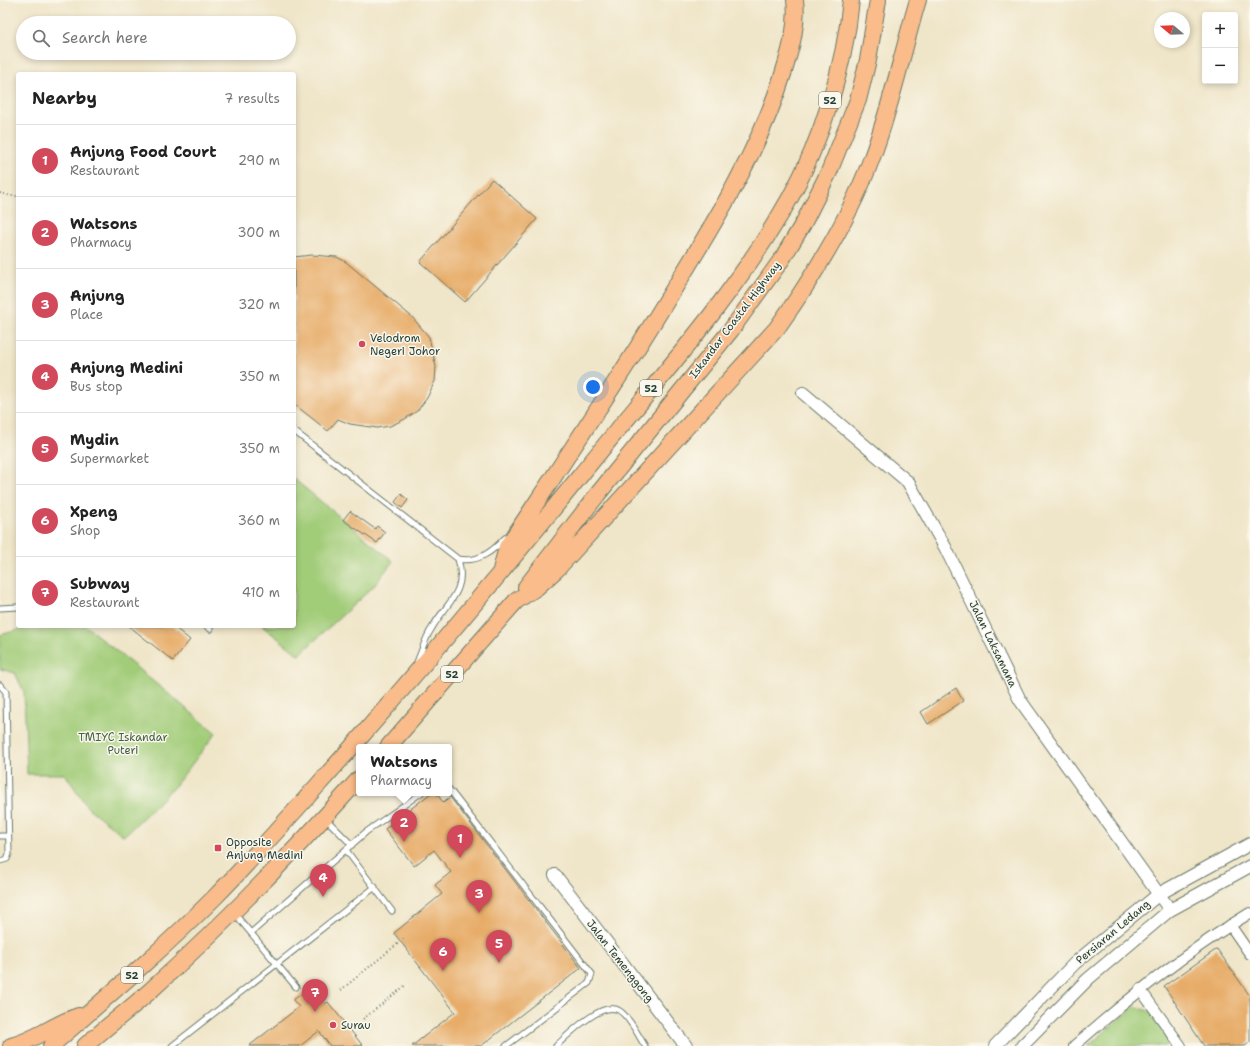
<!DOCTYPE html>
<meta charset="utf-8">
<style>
:root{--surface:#fff;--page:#f2f2f2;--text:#222;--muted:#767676;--line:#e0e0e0;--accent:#d1495b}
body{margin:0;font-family:"Shantell Sans",sans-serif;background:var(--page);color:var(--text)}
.controls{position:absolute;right:12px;top:12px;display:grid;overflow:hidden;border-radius:4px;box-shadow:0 2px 6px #0003}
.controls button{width:36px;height:36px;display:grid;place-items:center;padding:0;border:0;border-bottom:1px solid var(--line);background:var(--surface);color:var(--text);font:20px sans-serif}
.compass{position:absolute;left:1154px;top:12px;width:36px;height:36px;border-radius:50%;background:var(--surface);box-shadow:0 2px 6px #0003;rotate:289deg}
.you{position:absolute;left:593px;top:387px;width:14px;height:14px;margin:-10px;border:3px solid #fff;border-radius:50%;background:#1a73e8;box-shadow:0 0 0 6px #1a73e833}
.badge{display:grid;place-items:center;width:26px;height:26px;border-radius:50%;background:var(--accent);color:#fff;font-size:13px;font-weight:700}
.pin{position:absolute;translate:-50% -33px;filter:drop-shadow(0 1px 2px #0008)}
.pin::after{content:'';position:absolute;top:21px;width:14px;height:12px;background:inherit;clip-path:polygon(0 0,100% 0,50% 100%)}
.popup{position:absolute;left:356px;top:744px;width:96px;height:52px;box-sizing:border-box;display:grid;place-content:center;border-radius:4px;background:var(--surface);filter:drop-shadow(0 1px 3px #0005);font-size:13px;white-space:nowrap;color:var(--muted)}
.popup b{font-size:15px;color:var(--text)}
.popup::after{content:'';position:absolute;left:50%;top:100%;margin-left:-8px;border:8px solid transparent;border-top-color:var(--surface)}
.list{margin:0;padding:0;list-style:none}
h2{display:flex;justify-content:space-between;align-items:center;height:52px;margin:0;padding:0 16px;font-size:17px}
h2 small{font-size:13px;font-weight:400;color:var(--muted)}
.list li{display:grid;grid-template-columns:26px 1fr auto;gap:12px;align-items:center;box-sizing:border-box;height:72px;padding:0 16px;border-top:1px solid var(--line)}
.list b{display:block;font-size:15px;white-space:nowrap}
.list p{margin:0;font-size:13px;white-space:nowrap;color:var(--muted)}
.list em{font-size:13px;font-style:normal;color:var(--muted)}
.icon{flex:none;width:22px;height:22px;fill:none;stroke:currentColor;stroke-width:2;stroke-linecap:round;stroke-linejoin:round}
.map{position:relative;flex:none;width:1250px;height:1046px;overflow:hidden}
.search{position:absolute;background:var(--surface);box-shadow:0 2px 6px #0003;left:16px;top:16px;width:280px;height:44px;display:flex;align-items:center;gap:10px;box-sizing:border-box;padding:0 14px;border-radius:22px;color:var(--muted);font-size:15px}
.panel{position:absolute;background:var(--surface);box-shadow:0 2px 6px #0003;left:16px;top:72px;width:280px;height:556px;border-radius:4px}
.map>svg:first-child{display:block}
.green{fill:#a1cc78;stroke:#608456}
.building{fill:#e7ac68}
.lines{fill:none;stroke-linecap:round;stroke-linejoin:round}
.service-casing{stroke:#687868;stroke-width:7}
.minor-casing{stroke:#687868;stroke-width:12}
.tertiary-casing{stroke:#687868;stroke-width:14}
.trunk-casing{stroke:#687868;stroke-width:18}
.path{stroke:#687868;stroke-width:2;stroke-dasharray:1 3;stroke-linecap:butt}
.service{stroke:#fff;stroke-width:5}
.minor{stroke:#fff;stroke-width:10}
.tertiary{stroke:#fff;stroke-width:12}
.trunk{stroke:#f9bc8a;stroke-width:16}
.poi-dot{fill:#d1495b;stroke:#fbf7ec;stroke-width:1.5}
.labels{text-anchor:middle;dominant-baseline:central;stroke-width:3;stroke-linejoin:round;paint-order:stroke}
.shield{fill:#fbf7ec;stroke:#61756b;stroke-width:1}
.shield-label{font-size:10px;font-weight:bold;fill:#1f3d34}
.street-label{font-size:11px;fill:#1f3d34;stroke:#fbf7ec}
.poi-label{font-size:11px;fill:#1f3d34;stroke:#fbf7ec;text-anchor:start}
.park-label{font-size:11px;fill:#406145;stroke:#fbf7ec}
</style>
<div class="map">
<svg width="1250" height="1046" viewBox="0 0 1250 1046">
<rect width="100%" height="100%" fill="#fbf7ec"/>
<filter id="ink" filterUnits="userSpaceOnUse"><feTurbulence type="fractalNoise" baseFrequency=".025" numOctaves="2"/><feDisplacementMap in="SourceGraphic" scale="8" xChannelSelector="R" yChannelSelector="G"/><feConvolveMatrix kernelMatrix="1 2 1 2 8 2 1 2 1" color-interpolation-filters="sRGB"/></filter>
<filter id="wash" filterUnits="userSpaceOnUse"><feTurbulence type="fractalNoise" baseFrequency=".012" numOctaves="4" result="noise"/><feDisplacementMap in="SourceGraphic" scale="16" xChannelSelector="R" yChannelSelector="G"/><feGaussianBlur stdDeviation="0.9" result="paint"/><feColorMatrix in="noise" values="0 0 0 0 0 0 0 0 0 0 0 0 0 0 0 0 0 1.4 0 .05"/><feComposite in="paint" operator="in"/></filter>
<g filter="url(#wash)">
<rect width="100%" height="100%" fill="#efe5c8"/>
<path class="green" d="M294,479L393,561L374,586L299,655L262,626H294Z
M32,626H86L216,733L175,786L124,836L88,808L65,774H27L24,692L15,673L0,669V635Z
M1135,1006L1151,1012L1173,1046H1088Z"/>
<g id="blocks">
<path class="building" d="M492,179L537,219L465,302L420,262Z
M312,255L337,257L346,262L412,317L429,337L436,367L435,381L427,398L417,411L405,419L390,426L377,428L350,424L338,419L328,431L294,404V257Z
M401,494L408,500L402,508L395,502Z
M350,511L375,529L377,526L385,532L377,543L343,520Z
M129,626H173L190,640L173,661Z
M956,688L963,701L928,724L921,712Z
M431,793H436L443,802L450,797L581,968L481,1046H412L455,1012L394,933L442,894L435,885L451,872L434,850L414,866L385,829Z
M1217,949L1250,996V1042L1245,1046H1204L1164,986Z
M311,987L325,1004L328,1002L363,1046H330L319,1031L300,1046H249L299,1007L293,1000Z"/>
</g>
</g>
<g filter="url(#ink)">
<use href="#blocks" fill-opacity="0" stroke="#687868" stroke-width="1"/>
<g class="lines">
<defs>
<path id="service" d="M294,431L458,559C478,563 492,552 505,538
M0,608L18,607
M206,626L210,629
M417,662C422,651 425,638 432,628C446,603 468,592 458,559
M0,685L6,692L9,854L7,859L0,861
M449,789L592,974L589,983L506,1046
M325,818L352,845
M0,836H8
M346,850L392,911
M235,914L296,987
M252,932L366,832L421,793
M172,1046L375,887
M556,1046C568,1035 603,999 620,1011C630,1018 638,1035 645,1046"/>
<path id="minor" d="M1230,925L1250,954
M1140,989L1181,1046
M1074,1046C1130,997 1187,951 1250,913"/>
<path id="tertiary" d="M803,393L908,482L945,547L1020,700L1170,910
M555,875L686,1046
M995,1046L1075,963L1159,894L1250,844
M1022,1046L1088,979L1170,910L1250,866"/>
<path id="trunk" d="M501,570L507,547C560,467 614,387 664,305C710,230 758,155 784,71C791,48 798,24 795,0
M526,587L597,495L731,330L782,259L803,224L829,172L858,100L868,60L878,0
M388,747L516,601L537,587L557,569L777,328C814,276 849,220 871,160C891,108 902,53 918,0
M11,1046C36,1040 55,1023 79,1016
M51,1046C107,997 163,949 215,897C262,849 306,798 351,748C429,659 505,568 580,476C652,386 733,299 790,198C822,140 845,65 851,0
M85,1046C106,1027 129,1010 150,991C224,924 293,853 359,779"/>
</defs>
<use href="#service" class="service-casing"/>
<use href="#minor" class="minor-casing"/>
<use href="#tertiary" class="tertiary-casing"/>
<use href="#trunk" class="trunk-casing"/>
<path class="path" d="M0,193L11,196H18
M341,990L406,937
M363,1019L406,985"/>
<use href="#service" class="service"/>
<use href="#minor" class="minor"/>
<use href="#tertiary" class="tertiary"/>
<use href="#trunk" class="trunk"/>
</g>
</g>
<g class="poi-dot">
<circle cx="362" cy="344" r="4"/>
<rect x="214" y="844" width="8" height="8" rx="2"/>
<circle cx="333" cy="1025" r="4"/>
</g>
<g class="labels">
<g class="shield">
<rect x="819" y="92" width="22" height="16" rx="3"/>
<rect x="640" y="380" width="22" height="16" rx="3"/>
<rect x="441" y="666" width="22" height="16" rx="3"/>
<rect x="121" y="967" width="22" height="16" rx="3"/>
</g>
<g class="shield-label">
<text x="830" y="100">52</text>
<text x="651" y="388">52</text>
<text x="452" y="674">52</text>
<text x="132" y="975">52</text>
</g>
<g class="street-label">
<text transform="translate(735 320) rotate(-53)">Iskandar Coastal Highway</text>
<text transform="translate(993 644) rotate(64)">Jalan Laksamana</text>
<text transform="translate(1113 932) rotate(-40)">Persiaran Ledang</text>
<text transform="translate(620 961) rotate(52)">Jalan Temenggong</text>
</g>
<g class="poi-label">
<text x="370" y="338">Velodrom<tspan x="370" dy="13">Negeri Johor</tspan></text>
<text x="226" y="842">Opposite<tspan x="226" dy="13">Anjung Medini</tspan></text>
<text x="341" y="1025">Surau</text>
</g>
<g class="park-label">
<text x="123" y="737">TMIYC Iskandar<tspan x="123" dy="13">Puteri</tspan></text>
</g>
</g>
</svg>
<div class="controls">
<button>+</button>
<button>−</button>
</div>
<svg class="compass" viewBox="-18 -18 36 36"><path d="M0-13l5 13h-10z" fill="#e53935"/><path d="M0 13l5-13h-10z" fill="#767676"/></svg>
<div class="you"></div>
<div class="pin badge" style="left:460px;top:858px">1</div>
<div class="pin badge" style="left:404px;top:842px">2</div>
<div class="popup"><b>Watsons</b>Pharmacy</div>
<div class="pin badge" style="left:479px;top:913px">3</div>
<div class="pin badge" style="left:323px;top:897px">4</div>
<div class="pin badge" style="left:499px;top:963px">5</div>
<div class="pin badge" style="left:443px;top:971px">6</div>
<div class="pin badge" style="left:315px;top:1012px">7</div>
<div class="search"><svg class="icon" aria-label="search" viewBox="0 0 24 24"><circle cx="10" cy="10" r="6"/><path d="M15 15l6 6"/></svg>Search here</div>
<section class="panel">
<h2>Nearby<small>7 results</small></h2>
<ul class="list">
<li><span class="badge">1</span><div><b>Anjung Food Court</b><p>Restaurant</p></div><em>290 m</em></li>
<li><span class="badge">2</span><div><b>Watsons</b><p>Pharmacy</p></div><em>300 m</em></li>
<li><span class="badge">3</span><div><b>Anjung</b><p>Place</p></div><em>320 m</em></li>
<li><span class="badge">4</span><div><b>Anjung Medini</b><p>Bus stop</p></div><em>350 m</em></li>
<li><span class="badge">5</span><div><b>Mydin</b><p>Supermarket</p></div><em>350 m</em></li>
<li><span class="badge">6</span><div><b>Xpeng</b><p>Shop</p></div><em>360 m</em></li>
<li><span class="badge">7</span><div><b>Subway</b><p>Restaurant</p></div><em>410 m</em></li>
</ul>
</section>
</div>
